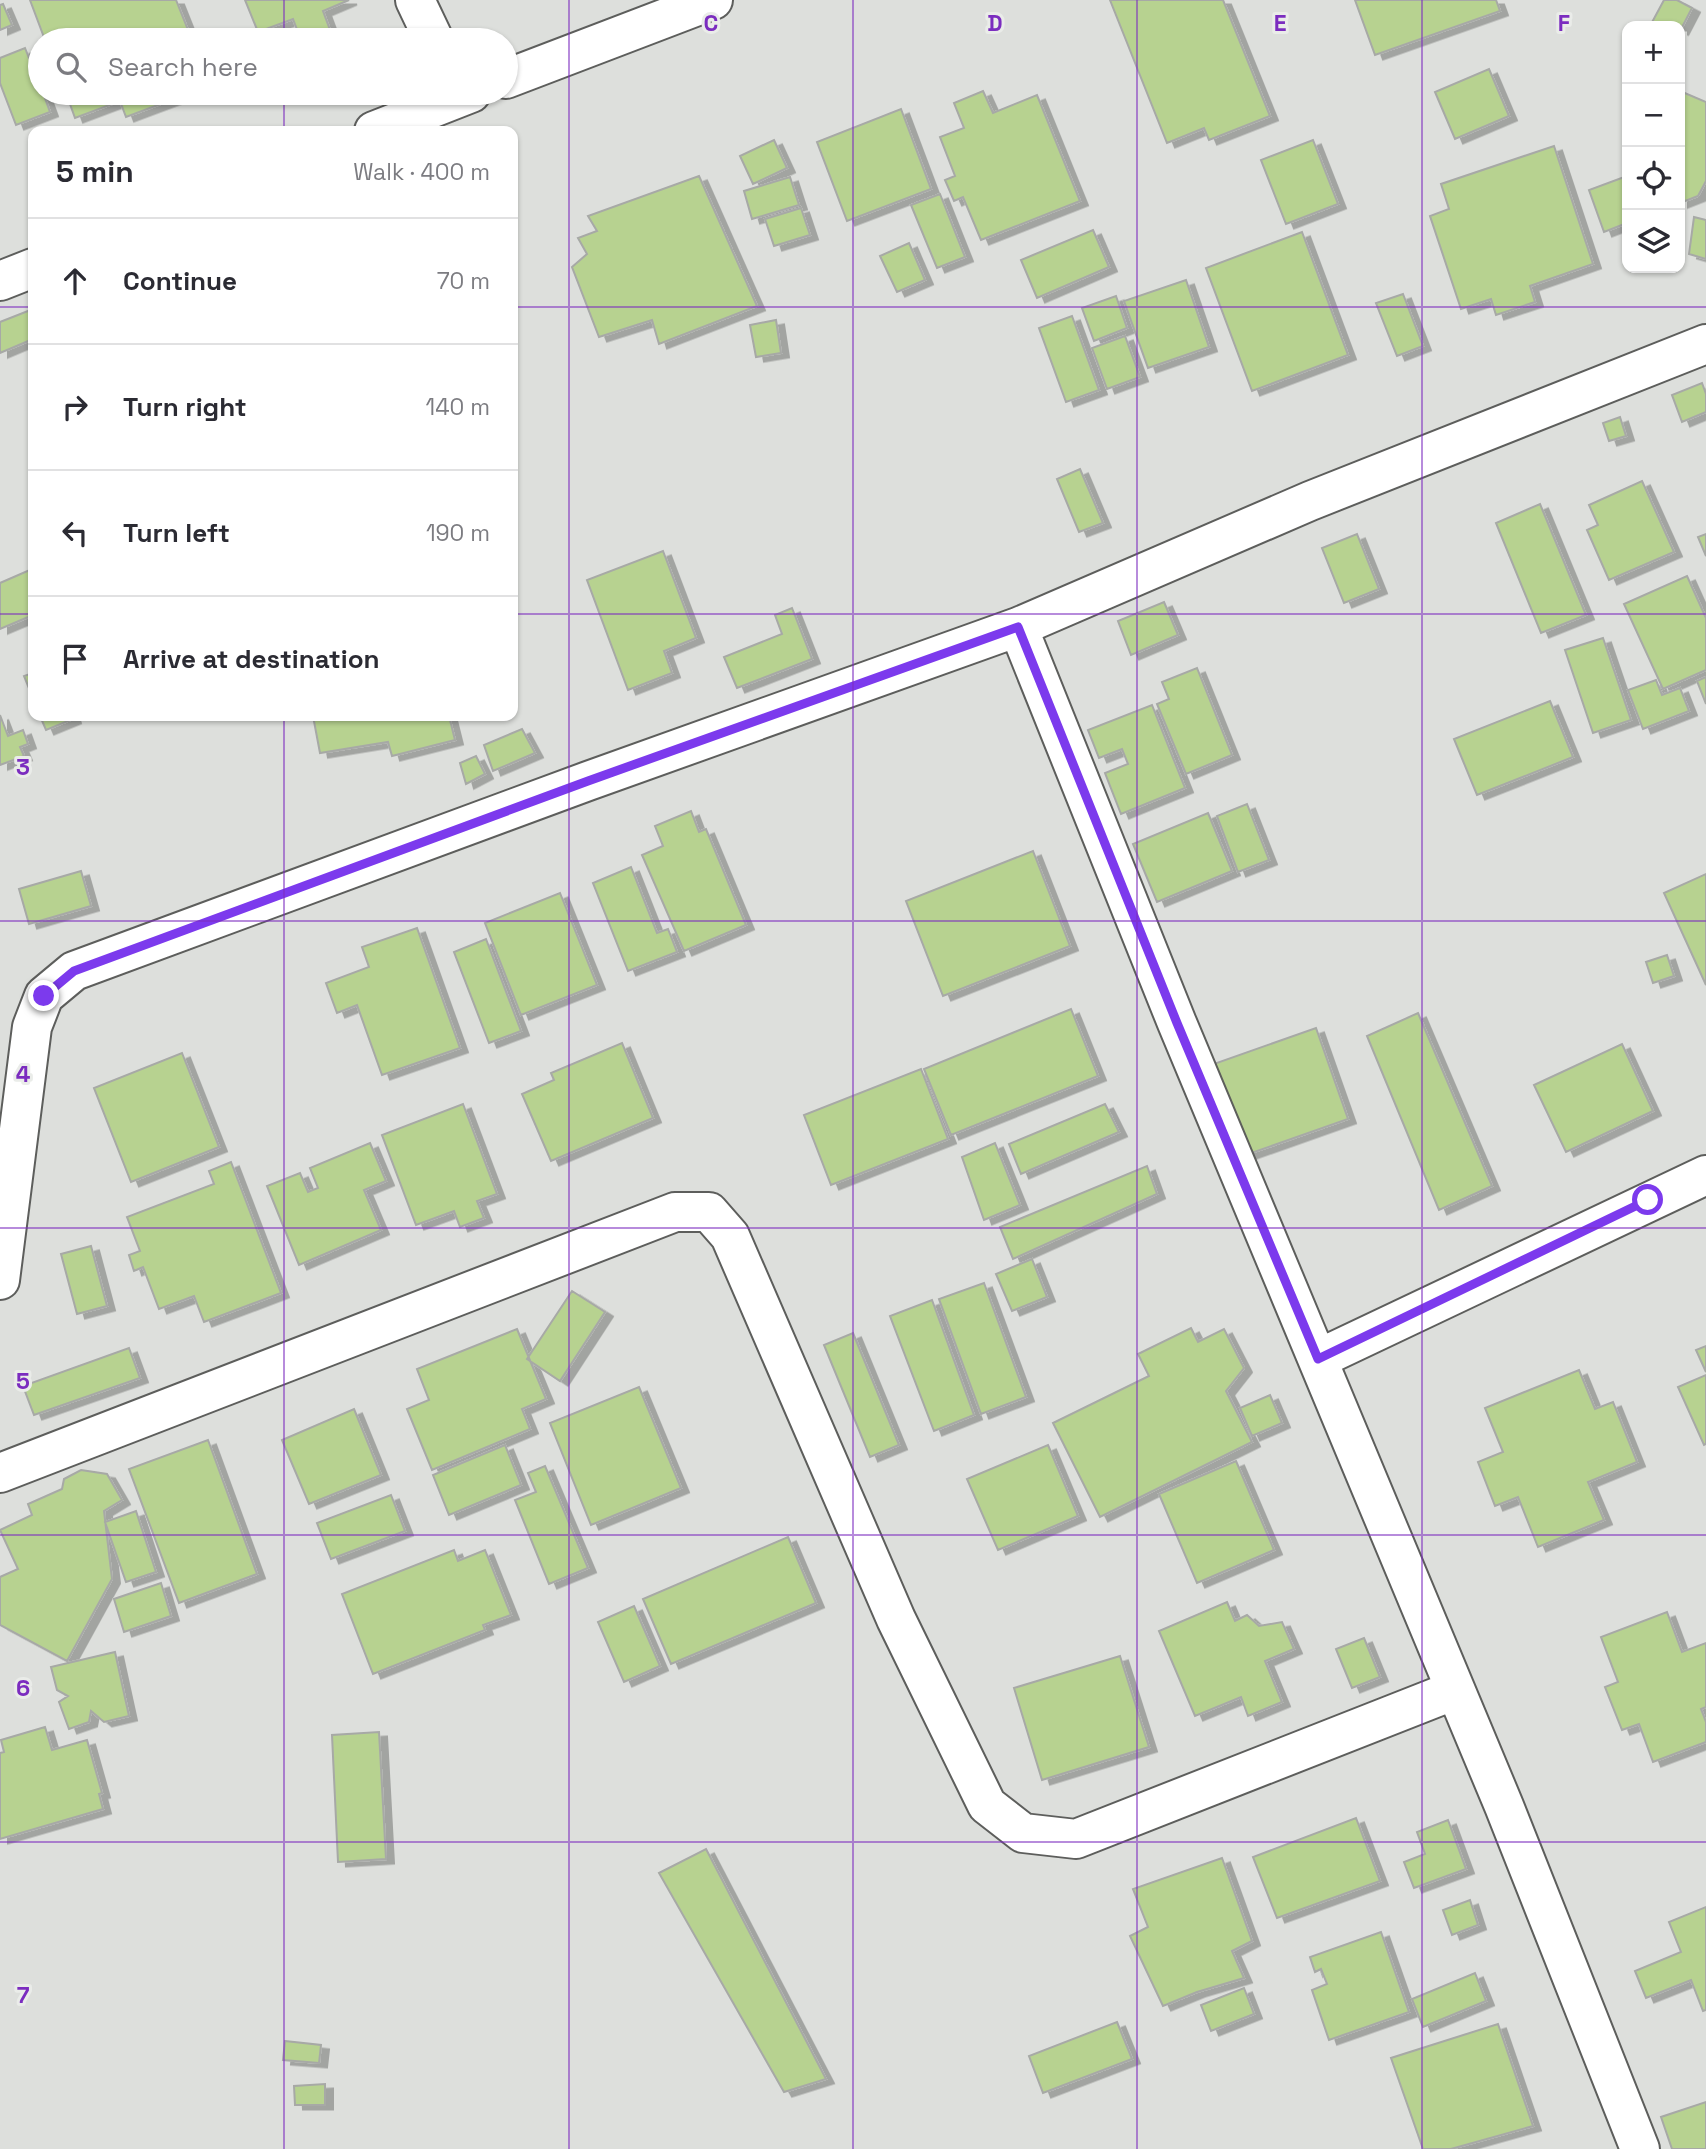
<!DOCTYPE html>
<meta charset="utf-8">
<style>
:root{--surface:#fff;--page:#f2f2f3;--text:#2b2b33;--muted:#7c7c81;--line:#e1e1e2}
body{margin:0;font-family:"Space Grotesk",sans-serif;background:var(--page);color:var(--text)}
.controls{position:absolute;right:21px;top:21px;display:grid;overflow:hidden;border-radius:14px;box-shadow:0 2px 5px #0004}
.controls button{width:63px;height:63px;display:grid;place-items:center;padding:0;border:0;border-bottom:2px solid var(--line);background:var(--surface);color:var(--text);font:35px sans-serif}
.stop{position:absolute;width:21px;height:21px;margin:-16px;border:5px solid #7c3aed;border-radius:50%;background:#fff}
.stop.end{background:#7c3aed;border-color:#fff;box-shadow:0 2px 7px #0008}
.list{margin:0;padding:0;list-style:none}
h2{display:flex;justify-content:space-between;align-items:center;height:91px;margin:0;padding:0 28px;font-size:30px}
h2 small{font-size:23px;font-weight:400;color:var(--muted)}
.list li{display:grid;grid-template-columns:46px 1fr auto;gap:21px;align-items:center;box-sizing:border-box;height:126px;padding:0 28px;border-top:2px solid var(--line)}
.list b{display:block;font-size:26px;white-space:nowrap}
.list em{font-size:23px;font-style:normal;color:var(--muted)}
.icon{flex:none;width:38px;height:38px;fill:none;stroke:currentColor;stroke-width:2;stroke-linecap:round;stroke-linejoin:round}
.map{position:relative;flex:none;width:1706px;height:2149px;overflow:hidden}
.search{position:absolute;background:var(--surface);box-shadow:0 2px 5px #0004;left:28px;top:28px;width:490px;height:77px;display:flex;align-items:center;gap:18px;box-sizing:border-box;padding:0 24px;border-radius:38px;color:var(--muted);font-size:26px}
.panel{position:absolute;background:var(--surface);box-shadow:0 2px 5px #0004;left:28px;top:126px;width:490px;height:595px;border-radius:14px}
.map>svg:first-child{display:block}
.building{fill:#b7d290;stroke:#a7a9a6;stroke-width:2;filter:url(#shadow)}
.lines{fill:none;stroke-linecap:round;stroke-linejoin:round}
.minor-casing{stroke:#5d5e5c;stroke-width:42}
.minor{stroke:#fff;stroke-width:38}
.route{stroke:#7c3aed;stroke-width:9}
.grid{fill:none;stroke:#7b2cbf;stroke-width:2;stroke-opacity:0.55}
.grid-label{font-size:23px;text-anchor:middle;font-weight:bold;fill:#7b2cbf;stroke:#eaece9;stroke-width:6;stroke-linejoin:round;paint-order:stroke}
</style>
<div class="map">
<svg width="1706" height="2149" viewBox="0 0 1706 2149">
<defs>
<filter id="shadow"><feDropShadow dx="8" dy="4.5" stdDeviation="0" flood-color="#0004"/></filter>
</defs>
<rect width="100%" height="100%" fill="#dddfdc"/>
<path class="building" d="M30,0H176L192,40H45Z
M245,0H349L323,11L330,30L304,40H301L293,19L258,32Z
M1110,0H1223L1270,116L1209,140L1204,128L1167,143Z
M1355,0H1496L1500,11L1375,55Z
M1664,0H1677L1692,8L1680,31V26H1650Z
M3,4L12,25L0,30V5Z
M25,48L40,86V93H43L50,112L16,125L0,83V58Z
M1489,69L1509,116L1455,139L1435,92Z
M983,91L993,113L1037,95L1080,201L981,240L963,197L954,201L945,180L955,176L940,137L964,128L954,103Z
M1680,91L1706,102V181L1698,196L1680,203Z
M66,93H190L126,117L120,101L75,118Z
M901,109L931,189L847,221L817,142Z
M774,140L787,168L753,184L740,156Z
M1313,140L1338,204L1286,224L1261,160Z
M1554,146L1593,264L1530,286L1535,302L1496,315L1491,299L1461,309L1430,216L1449,209L1441,184Z
M699,176L757,306L659,344L652,320L599,337L572,267L587,254L578,238L597,231L588,216Z
M1627,176V223L1604,232L1589,190Z
M790,177L799,205L752,219L744,191Z
M940,194L965,257L937,268L911,205Z
M801,208L810,235L774,246L765,219Z
M1694,217L1706,220V259L1689,254Z
M1093,230L1109,267L1037,298L1021,260Z
M1302,232L1348,355L1252,391L1206,268Z
M909,243L925,280L897,292L880,256Z
M1186,280L1209,347L1148,368L1124,301Z
M1403,294L1423,346L1397,356L1376,303Z
M1116,296L1127,328L1094,341L1082,308Z
M33,309V339L0,353V322Z
M1072,316L1099,390L1066,402L1039,328Z
M776,320L781,353L756,357L750,325Z
M1125,336L1140,377L1107,389L1092,348Z
M1702,383L1706,394V412L1682,422L1672,395Z
M1620,417L1626,436L1609,441L1603,423Z
M1080,469L1103,523L1079,532L1057,479Z
M1642,481L1674,552L1609,580L1587,530L1598,525L1589,505Z
M1540,504L1586,615L1541,633L1496,523Z
M1357,534L1379,589L1344,603L1322,548Z
M1706,534V556L1698,537Z
M663,551L696,638L664,651L672,673L628,690L587,580Z
M32,569L33,615L0,629V583Z
M1687,576L1706,618V670L1663,689L1624,604Z
M1164,602L1178,635L1131,655L1118,621Z
M792,608L812,659L737,688L724,657L782,634L775,615Z
M1603,638L1631,720L1593,733L1565,650Z
M1197,668L1232,755L1186,774L1157,704L1169,699L1162,682Z
M33,673V698L24,676Z
M1706,677V704L1697,681Z
M1656,680L1662,695L1680,688L1689,711L1643,729L1628,690Z
M1550,701L1573,757L1477,795L1454,739Z
M1152,705L1185,788L1121,814L1105,773L1128,764L1122,749L1099,758L1088,730Z
M0,715L8,736L23,730L28,744L20,747L24,756L0,765Z
M40,716H72L73,719L46,730Z
M313,716H449L455,740L392,756L388,742L320,753Z
M522,729L535,753L493,771L484,745Z
M476,756L485,774L466,784L460,763Z
M1247,804L1269,860L1238,872L1217,816Z
M691,811L699,832L706,829L746,925L684,951L642,855L663,846L655,826Z
M1208,813L1232,871L1157,902L1133,844Z
M1033,851L1070,946L943,996L906,901Z
M631,867L657,933L668,929L677,952L628,971L593,883Z
M81,871L91,906L29,924L19,889Z
M1706,874V985L1664,893Z
M560,893L597,985L521,1015L485,923Z
M417,928L460,1048L382,1075L357,1005L337,1013L326,983L369,967L362,947Z
M486,939L521,1031L489,1043L454,952Z
M1667,955L1674,976L1653,983L1646,962Z
M1071,1009L1098,1076L951,1135L924,1069Z
M1418,1013L1492,1186L1439,1210L1367,1036Z
M1316,1028L1348,1119L1240,1157L1208,1066Z
M622,1043L653,1118L551,1161L522,1094L554,1080L551,1073Z
M1622,1044L1653,1111L1566,1152L1534,1085Z
M182,1053L219,1147L131,1182L94,1088Z
M921,1069L948,1139L831,1185L804,1115Z
M463,1104L497,1194L477,1201L484,1218L460,1227L454,1211L416,1225L382,1135Z
M1105,1104L1119,1132L1021,1174L1009,1144Z
M370,1143L386,1181L364,1190L381,1230L299,1265L267,1186L300,1173L308,1192L318,1188L310,1168Z
M995,1143L1020,1205L984,1220L962,1157Z
M231,1162L281,1293L204,1322L194,1296L159,1309L143,1267L134,1271L129,1255L140,1251L127,1217L214,1184L209,1171Z
M1147,1166L1157,1194L1013,1259L1000,1227Z
M91,1246L107,1306L77,1314L61,1254Z
M1032,1259L1047,1297L1012,1311L996,1274Z
M984,1283L1026,1397L981,1414L939,1299Z
M572,1291L605,1312L560,1381L527,1359Z
M932,1300L974,1415L934,1431L890,1316Z
M1191,1328L1198,1342L1224,1329L1244,1368L1226,1391L1252,1442L1100,1517L1053,1423L1149,1376L1138,1354Z
M517,1329L546,1399L522,1409L530,1429L432,1470L407,1409L429,1400L417,1369Z
M853,1333L899,1445L870,1457L824,1345Z
M1706,1346V1372L1696,1350Z
M129,1348L140,1378L34,1415L23,1386Z
M1579,1370L1595,1409L1613,1402L1637,1462L1588,1482L1604,1520L1538,1547L1518,1497L1495,1506L1478,1462L1503,1452L1485,1408Z
M1706,1375V1444L1704,1445L1678,1387Z
M639,1387L681,1488L591,1525L550,1423Z
M1270,1395L1282,1423L1252,1436L1240,1408Z
M354,1409L381,1475L309,1504L282,1440Z
M208,1440L257,1574L179,1603L129,1469Z
M505,1445L521,1485L449,1515L433,1475Z
M1048,1445L1078,1516L998,1550L967,1479Z
M1236,1461L1274,1550L1197,1583L1159,1494Z
M545,1466L588,1568L549,1584L515,1500L536,1492L528,1473Z
M81,1470L107,1474L122,1500L104,1511L112,1579L67,1661L0,1625V1577L18,1569L0,1530L32,1515L28,1504L62,1489L64,1479Z
M391,1495L405,1531L331,1559L317,1523Z
M136,1511L156,1572L126,1582L105,1522Z
M788,1537L816,1603L671,1664L643,1599Z
M454,1550L458,1561L485,1550L511,1615L483,1625L485,1630L373,1674L342,1594Z
M161,1583L171,1616L124,1632L114,1599Z
M1227,1602L1235,1621L1247,1615L1259,1626L1282,1622L1294,1649L1265,1661L1282,1702L1248,1716L1241,1697L1195,1716L1159,1631Z
M634,1606L660,1666L624,1682L598,1622Z
M1667,1612L1682,1652L1706,1643V1707L1701,1709L1706,1722V1742L1653,1762L1639,1724L1622,1730L1605,1687L1618,1682L1601,1637Z
M1364,1638L1380,1677L1352,1688L1336,1649Z
M115,1652L129,1716L104,1722L91,1711L89,1722L69,1729L59,1702L68,1696L57,1690L51,1667Z
M1120,1656L1149,1747L1042,1780L1014,1688Z
M45,1727L52,1750L87,1740L102,1793L99,1794L103,1809L0,1839V1753L4,1752L1,1740Z
M379,1732L386,1859L338,1862L332,1735Z
M1356,1818L1380,1881L1277,1918L1253,1857Z
M1448,1820L1466,1869L1414,1888L1404,1862L1425,1854L1417,1832Z
M706,1849L826,2079L784,2092L659,1873Z
M1222,1858L1252,1941L1232,1951L1244,1978L1197,1992L1163,2006L1130,1936L1148,1927L1133,1889Z
M1470,1900L1478,1925L1452,1935L1443,1910Z
M1706,1907V2010L1703,2011L1691,1980L1646,1998L1635,1971L1681,1952L1669,1922Z
M1381,1932L1409,2012L1329,2040L1312,1990L1327,1984L1321,1969L1315,1972L1310,1957Z
M1475,1973L1486,2001L1423,2027L1412,1999Z
M1244,1988L1254,2014L1211,2031L1201,2005Z
M1117,2022L1132,2059L1043,2093L1029,2056Z
M1498,2024L1533,2126L1451,2149H1423L1391,2058Z
M285,2041L321,2045L319,2063L283,2060Z
M325,2084V2105H295L294,2086Z
M1706,2102V2149H1672L1661,2117Z"/>
<g class="lines">
<defs>
<path id="minor" d="M415,0L434,40
M506,79L713,0
M374,131L471,93
M0,281L33,268
M1018,627L1177,1023L1504,1806L1640,2149
M0,1280L32,1027L44,996L74,971L588,781L1018,627L1310,501L1706,344
M1318,1359L1706,1175
M0,1473L675,1212H709L730,1236L896,1619L987,1805L1023,1833L1076,1839L1455,1690"/>
</defs>
<use href="#minor" class="minor-casing"/>
<use href="#minor" class="minor"/>
</g>
<g class="lines">
<path class="route" d="M44,996L74,971L588,781L1018,627L1177,1023L1318,1359L1648,1200"/>
</g>
<path class="grid" d="M284,0V40M569,0V2149M853,0V2149M1137,0V2149M1422,0V2149M284,93V131M0,307H33M513,307H1706M0,614H33M513,614H1706M284,716V2149M0,921H1706M0,1228H1706M0,1535H1706M0,1842H1706"/>
<g class="grid-label">
<text x="711" y="31">C</text>
<text x="995" y="31">D</text>
<text x="1280" y="31">E</text>
<text x="1564" y="31">F</text>
<text x="23" y="775">3</text>
<text x="23" y="1082">4</text>
<text x="23" y="1389">5</text>
<text x="23" y="1696">6</text>
<text x="23" y="2003">7</text>
</g>
</svg>
<div class="controls">
<button>+</button>
<button>−</button>
<button><svg class="icon" aria-label="locate" viewBox="0 0 24 24"><circle cx="12" cy="12" r="6"/><path d="M12 2v4M12 18v4M2 12h4M18 12h4"/></svg></button>
<button><svg class="icon" aria-label="layers" viewBox="0 0 24 24"><path d="M12 4l9 5-9 5-9-5zM3 14l9 5 9-5"/></svg></button>
</div>
<div class="stop" style="left:1648px;top:1200px"></div>
<div class="stop end" style="left:44px;top:996px"></div>
<div class="search"><svg class="icon" aria-label="search" viewBox="0 0 24 24"><circle cx="10" cy="10" r="6"/><path d="M15 15l6 6"/></svg>Search here</div>
<section class="panel">
<h2>5 min<small>Walk · 400 m</small></h2>
<ul class="list">
<li><svg class="icon" aria-label="ahead" viewBox="0 0 24 24"><path d="M12 20V5M6 11l6-6 6 6"/></svg><div><b>Continue</b></div><em>70 m</em></li>
<li><svg class="icon" aria-label="right" viewBox="0 0 24 24"><path d="M7 20v-9h11M14 6l5 5-5 5"/></svg><div><b>Turn right</b></div><em>140 m</em></li>
<li><svg class="icon" aria-label="left" viewBox="0 0 24 24"><path d="M17 20v-9H6M10 6l-5 5 5 5"/></svg><div><b>Turn left</b></div><em>190 m</em></li>
<li><svg class="icon" aria-label="arrive" viewBox="0 0 24 24"><path d="M6 21V4h12l-3 4 3 4H6"/></svg><div><b>Arrive at destination</b></div></li>
</ul>
</section>
</div>
